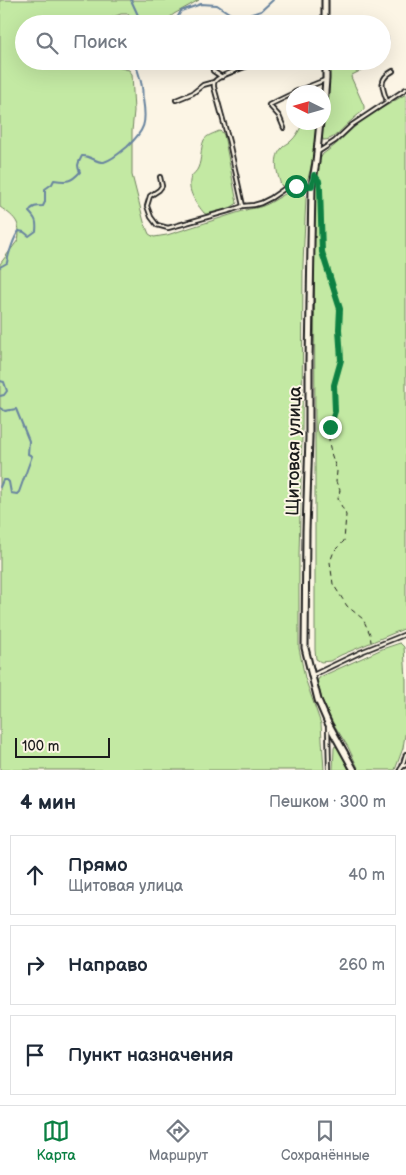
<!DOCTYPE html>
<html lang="ru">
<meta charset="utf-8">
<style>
:root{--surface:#fff;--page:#f2f2f3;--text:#1f2937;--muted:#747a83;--line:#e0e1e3;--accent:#0b8043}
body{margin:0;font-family:"Balsamiq Sans",sans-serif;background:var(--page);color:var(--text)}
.compass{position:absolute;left:286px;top:85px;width:45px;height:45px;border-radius:50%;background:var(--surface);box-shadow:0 5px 20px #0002;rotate:275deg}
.scale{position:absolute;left:15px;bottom:12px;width:95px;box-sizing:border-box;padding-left:5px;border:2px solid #1c1c1c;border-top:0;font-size:14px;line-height:18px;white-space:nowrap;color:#1c1c1c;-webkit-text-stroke:4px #fcf5e5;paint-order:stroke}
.stop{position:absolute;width:15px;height:15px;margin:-11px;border:4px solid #0b8043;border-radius:50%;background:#fff}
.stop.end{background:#0b8043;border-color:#fff;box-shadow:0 1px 5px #0008}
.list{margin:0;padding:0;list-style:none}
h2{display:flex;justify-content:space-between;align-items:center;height:65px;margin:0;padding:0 20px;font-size:21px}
h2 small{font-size:16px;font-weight:400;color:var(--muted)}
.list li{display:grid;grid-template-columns:32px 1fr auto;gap:15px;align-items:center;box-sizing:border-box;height:80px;margin:0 10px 10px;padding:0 10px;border:1px solid var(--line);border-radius:0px}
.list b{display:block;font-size:19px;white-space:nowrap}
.list p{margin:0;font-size:16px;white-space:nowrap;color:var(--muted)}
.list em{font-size:16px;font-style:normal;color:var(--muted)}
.icon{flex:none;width:28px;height:28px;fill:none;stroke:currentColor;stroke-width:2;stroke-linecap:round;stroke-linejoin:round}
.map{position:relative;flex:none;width:406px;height:770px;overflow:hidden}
.search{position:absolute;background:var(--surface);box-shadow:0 5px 20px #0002;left:15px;right:15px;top:15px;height:55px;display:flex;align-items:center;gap:12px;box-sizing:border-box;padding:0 18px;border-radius:28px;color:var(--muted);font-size:19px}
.sheet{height:335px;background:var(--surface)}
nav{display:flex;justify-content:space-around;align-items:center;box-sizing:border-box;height:70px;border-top:1px solid var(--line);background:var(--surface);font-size:14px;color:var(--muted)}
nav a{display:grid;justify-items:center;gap:2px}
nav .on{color:var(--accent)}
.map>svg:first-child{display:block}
.green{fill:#c3e9a3;stroke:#708260}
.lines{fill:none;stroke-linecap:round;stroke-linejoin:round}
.stream{stroke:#68849f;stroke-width:2}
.service-casing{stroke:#1c1c1c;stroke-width:6}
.minor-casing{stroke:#1c1c1c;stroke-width:9}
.path{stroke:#1c1c1c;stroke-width:1;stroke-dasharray:5 4;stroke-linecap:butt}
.service{stroke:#fcf5e5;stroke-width:2.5}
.minor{stroke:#fcf5e5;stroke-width:5}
.route{stroke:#0b8043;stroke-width:6}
.labels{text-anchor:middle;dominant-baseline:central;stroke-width:4;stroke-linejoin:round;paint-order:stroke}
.street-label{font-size:18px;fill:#1c1c1c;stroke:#fcf5e5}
</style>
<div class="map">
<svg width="406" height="770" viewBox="0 0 406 770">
<rect width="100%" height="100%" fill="#fcf5e5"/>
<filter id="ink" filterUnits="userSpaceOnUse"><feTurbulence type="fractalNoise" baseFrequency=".02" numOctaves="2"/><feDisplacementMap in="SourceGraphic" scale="10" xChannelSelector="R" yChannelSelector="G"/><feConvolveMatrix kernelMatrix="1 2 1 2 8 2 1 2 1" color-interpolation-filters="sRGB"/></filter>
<g filter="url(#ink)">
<path class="green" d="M0,0H199L174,14L161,24H134L128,14H121L94,24H24V61H93L129,70L132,74L134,111L132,131V175L144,222L149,234L154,237L167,235L249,209C258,208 265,206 273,201C284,195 289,189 303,192L306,197L303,264L302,436L299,556V648L305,678L321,724L324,770H0V264L18,240C22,222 13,216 0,207Z
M329,61H380L352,75L351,77L364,106V110C361,113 356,116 352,120C343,127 334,141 323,140C319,128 327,114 328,101C330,88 329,74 329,61Z
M406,94V628L341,655L330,661L321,662L316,659L315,650V438L314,187L320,159L323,154L334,146L362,120Z
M303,123H317C314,139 313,169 306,183L282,186L281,185C277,173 272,157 283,147C285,145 287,144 290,142C296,137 300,129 303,123Z
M219,131L222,132L224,135L237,203L236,204L230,208L206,214L204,213C197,204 186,191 191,177C193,174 197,171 198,168C202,159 200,149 204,140C207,135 213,134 219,131Z
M400,643L404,647L406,680V728L403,748L395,770H359L348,747L333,723L322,700L317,681L320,677L382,649Z
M335,746L339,749L349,770H333L334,748Z"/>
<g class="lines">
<path class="stream" d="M131,0L142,24
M172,24L176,20L181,11L201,4L217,5L232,15L246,16L261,11L273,0
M0,267L7,263C8,255 14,237 19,231L24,232L29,236L36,231C37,222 36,219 29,212C32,206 37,206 43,206L45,202V189L52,184L54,180C67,182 71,182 80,172C76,165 79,162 82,156C90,155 96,163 104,162C112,160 121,152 127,147C145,130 147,123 143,99C142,95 143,91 142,87C141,80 138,72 136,65V61
M0,381L4,382L7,391L4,395L0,396
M0,408L5,411L16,409L29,441L28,454L32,456L19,492L17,494L11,493L9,482L7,480H3L0,487"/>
<defs>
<path id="service" d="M382,40L386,39
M212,61L213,71L222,77
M295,92L325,80
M176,100L193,93L203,85L214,82
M387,101C382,87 378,79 393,71
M284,128L279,116L269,105L294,93
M318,152L335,141L352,125L406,89
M160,177L162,186L159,190L150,196L147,206L151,217L157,225L168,228L232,210L243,206L254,205L261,203L271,198L284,189L296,186H312
M243,206L229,142L214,87C214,84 213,82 216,80C222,74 252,65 261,61
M311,676L361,652L406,634
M328,727L329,770
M402,767L406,754
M400,770L402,767L406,765"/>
<path id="minor" d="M325,0V24
M324,105L326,79V61
M320,122L316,162L312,186L309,361V437L306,531L305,648L318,700L328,723L354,770"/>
</defs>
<use href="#service" class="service-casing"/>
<use href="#minor" class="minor-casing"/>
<path class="path" d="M318,180L320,189L322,252L333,290L340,309L339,329L341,360L334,385L335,411L330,427L329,442L331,453L337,471L336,482L340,490L338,499L346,515L344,541L334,551L330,562L333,584L347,606L363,619L370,634L371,642"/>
<use href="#service" class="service"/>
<use href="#minor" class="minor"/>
</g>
</g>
<g class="lines" filter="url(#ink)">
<path class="route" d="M296,186H312L314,175L319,181L320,189L322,252L340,309L339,329L341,360L334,385L335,411L330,427"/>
</g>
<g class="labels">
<g class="street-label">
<text transform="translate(294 451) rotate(-89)">Щитовая улица</text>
</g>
</g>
</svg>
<svg class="compass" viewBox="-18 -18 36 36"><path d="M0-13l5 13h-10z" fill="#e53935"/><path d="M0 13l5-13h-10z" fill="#747a83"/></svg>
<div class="scale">100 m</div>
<div class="stop" style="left:296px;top:186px"></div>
<div class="stop end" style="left:330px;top:427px"></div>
<div class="search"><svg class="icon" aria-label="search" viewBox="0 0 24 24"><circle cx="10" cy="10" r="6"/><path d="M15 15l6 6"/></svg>Поиск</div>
</div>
<section class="sheet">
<h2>4 мин<small>Пешком · 300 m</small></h2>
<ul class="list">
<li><svg class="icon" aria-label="ahead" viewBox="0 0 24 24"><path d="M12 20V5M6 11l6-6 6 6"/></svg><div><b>Прямо</b><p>Щитовая улица</p></div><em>40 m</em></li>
<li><svg class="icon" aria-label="right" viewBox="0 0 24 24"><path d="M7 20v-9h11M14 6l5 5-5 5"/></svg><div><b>Направо</b></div><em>260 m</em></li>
<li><svg class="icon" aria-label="arrive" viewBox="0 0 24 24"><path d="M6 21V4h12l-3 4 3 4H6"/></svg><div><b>Пункт назначения</b></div></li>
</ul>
</section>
<nav>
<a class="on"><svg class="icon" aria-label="map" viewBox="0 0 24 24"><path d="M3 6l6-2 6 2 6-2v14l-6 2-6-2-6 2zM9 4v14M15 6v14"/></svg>Карта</a>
<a><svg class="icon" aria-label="directions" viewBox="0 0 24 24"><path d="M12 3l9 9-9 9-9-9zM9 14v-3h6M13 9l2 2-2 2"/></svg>Маршрут</a>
<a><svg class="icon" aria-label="saved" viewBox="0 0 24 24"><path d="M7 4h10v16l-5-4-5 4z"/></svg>Сохранённые</a>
</nav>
